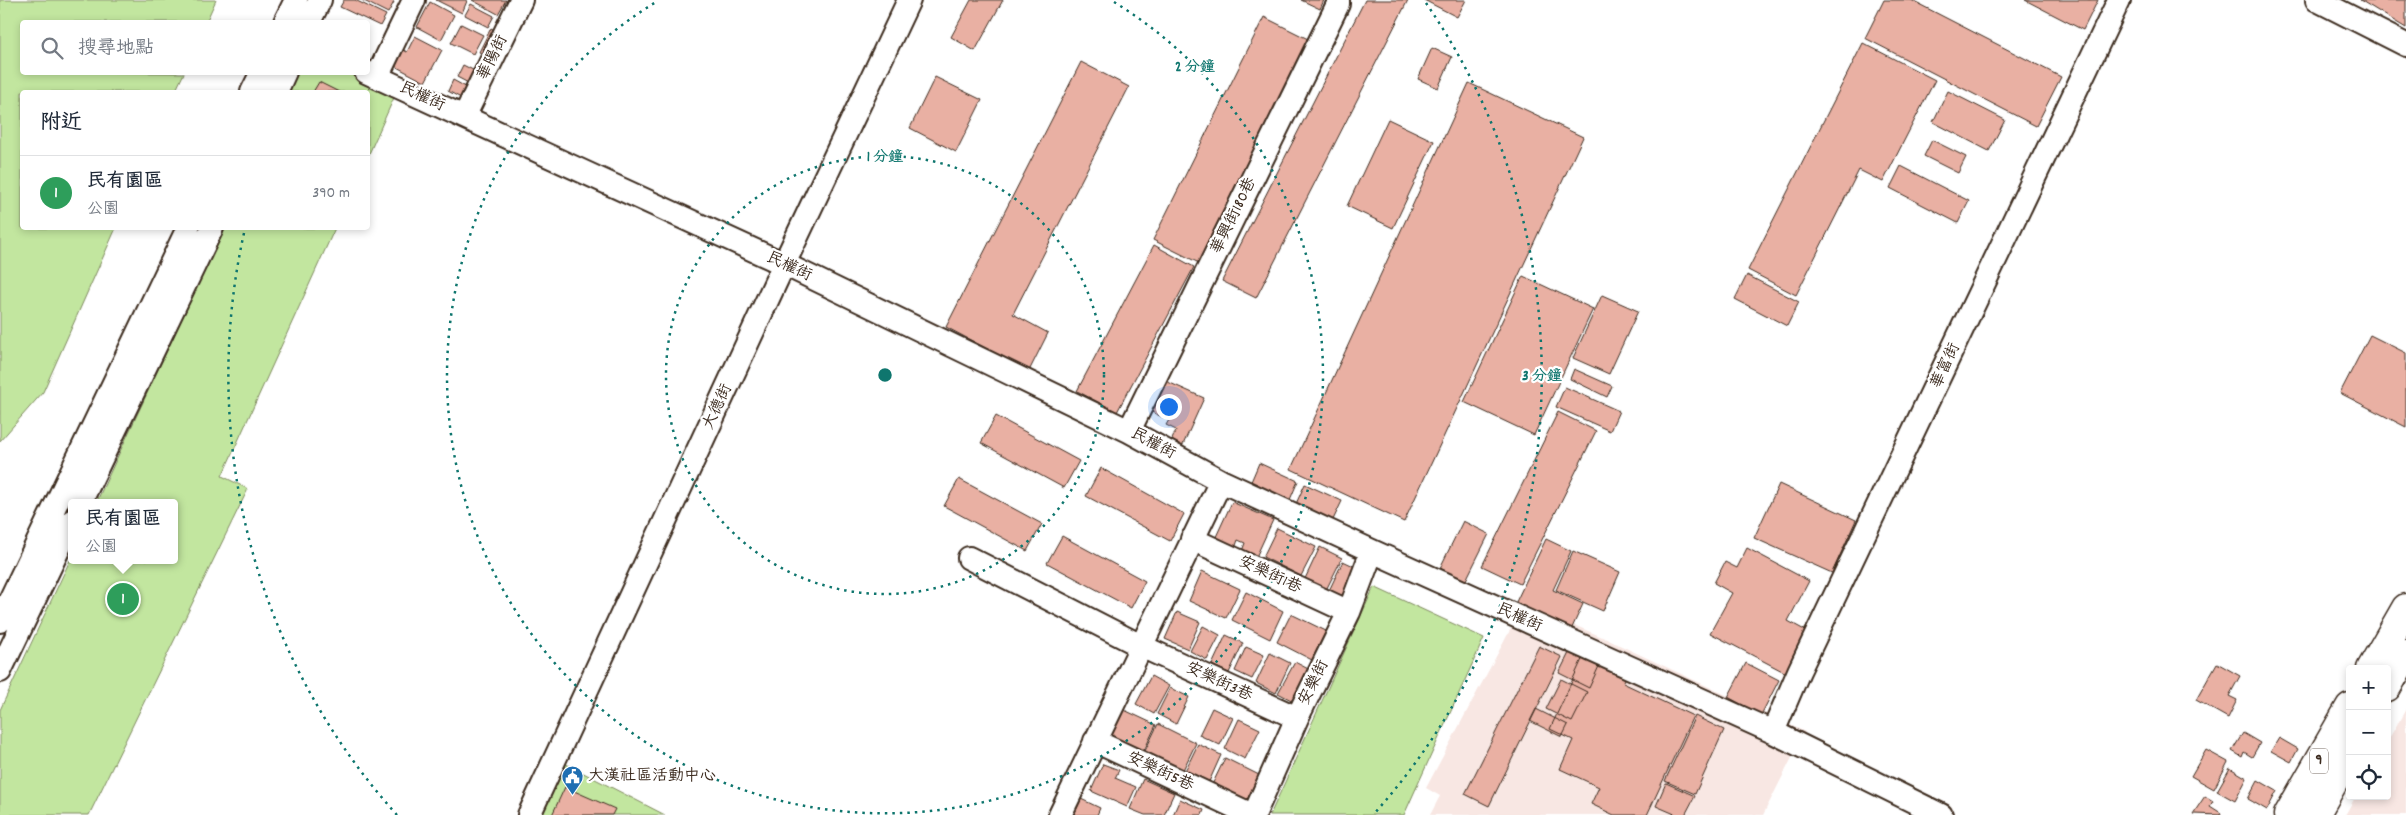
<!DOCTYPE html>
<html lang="zh-TW">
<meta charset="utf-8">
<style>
:root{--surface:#fff;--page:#f6f6f7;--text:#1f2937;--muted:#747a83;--line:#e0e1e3;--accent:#7c3aed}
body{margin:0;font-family:Dekko,"LXGW WenKai TC",sans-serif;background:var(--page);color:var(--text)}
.controls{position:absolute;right:15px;bottom:15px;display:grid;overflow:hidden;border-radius:5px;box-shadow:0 2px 8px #0003}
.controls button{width:45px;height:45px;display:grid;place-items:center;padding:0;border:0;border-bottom:1px solid var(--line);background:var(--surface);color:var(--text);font:25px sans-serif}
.you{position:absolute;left:1168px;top:406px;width:18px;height:18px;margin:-12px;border:4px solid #fff;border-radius:50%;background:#1a73e8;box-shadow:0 0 0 8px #1a73e833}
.badge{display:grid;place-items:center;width:32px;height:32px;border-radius:50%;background:var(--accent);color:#fff;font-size:16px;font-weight:700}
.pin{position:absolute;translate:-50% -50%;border:2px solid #fff;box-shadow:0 1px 5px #0006}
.popup{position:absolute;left:68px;top:499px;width:110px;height:65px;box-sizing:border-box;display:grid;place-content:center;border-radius:5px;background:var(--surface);filter:drop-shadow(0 1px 4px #0005);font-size:16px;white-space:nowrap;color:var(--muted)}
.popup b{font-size:19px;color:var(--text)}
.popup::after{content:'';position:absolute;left:50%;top:100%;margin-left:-10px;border:10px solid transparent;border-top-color:var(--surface)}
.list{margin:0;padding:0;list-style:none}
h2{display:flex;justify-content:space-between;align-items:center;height:65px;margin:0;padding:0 20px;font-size:21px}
h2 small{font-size:16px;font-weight:400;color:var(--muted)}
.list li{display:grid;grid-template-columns:32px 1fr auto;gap:15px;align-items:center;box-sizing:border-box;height:75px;padding:0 20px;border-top:1px solid var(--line)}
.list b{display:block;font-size:19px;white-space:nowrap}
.list p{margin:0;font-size:16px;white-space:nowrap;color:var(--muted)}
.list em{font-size:16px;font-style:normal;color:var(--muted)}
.icon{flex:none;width:28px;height:28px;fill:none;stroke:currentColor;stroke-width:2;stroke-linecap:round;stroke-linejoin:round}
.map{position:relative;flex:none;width:2406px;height:815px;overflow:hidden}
.search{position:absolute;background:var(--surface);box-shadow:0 2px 8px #0003;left:20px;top:20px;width:350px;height:55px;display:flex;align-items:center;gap:12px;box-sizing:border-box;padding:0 18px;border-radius:5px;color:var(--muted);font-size:19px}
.panel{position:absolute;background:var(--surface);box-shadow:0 2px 8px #0003;left:20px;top:90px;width:350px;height:140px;border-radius:5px}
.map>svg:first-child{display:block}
.built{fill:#f8e7e3}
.green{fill:#c2e69f;stroke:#7e885e}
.building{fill:#e9b0a3;stroke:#3b2a1e}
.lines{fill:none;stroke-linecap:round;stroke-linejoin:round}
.minor-casing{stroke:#3b2a1e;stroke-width:26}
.major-casing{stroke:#3b2a1e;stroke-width:31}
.minor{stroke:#fff;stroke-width:22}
.major{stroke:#fff;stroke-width:28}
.ring{fill:none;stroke:#0f766e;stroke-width:2.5;stroke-dasharray:2.5 5}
.labels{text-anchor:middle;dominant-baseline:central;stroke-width:4.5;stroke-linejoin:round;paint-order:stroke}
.shield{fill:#fff;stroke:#766a62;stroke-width:1}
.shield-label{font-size:15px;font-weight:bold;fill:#3b2a1e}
.street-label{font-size:16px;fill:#3b2a1e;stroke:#fff}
.poi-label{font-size:16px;fill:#3b2a1e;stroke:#fff;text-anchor:start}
.centre{fill:#0f766e;stroke:#fff;stroke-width:2.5}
.ring-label{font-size:15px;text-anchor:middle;font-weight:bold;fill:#0f766e;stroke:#fff;stroke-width:4.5;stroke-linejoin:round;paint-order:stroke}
</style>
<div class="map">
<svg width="2406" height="815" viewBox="0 0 2406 815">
<rect width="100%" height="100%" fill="#fff"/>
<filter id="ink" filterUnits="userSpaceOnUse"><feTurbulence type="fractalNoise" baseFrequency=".02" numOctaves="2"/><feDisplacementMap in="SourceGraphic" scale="10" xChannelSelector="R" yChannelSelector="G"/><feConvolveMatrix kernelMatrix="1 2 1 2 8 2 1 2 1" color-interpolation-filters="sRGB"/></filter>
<g filter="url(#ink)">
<path class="built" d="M1524,604L1600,636L1805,732L1763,815H1430L1440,796L1426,788Z
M2406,709V815H2345L2356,796H2387V742Z"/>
<path class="green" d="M0,0H216L206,22H22V72L184,73L175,92H22V228H116L43,392L0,441Z
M297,72L350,73L397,91L368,156V92H287Z
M224,228H335L222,476L248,489L89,815H0V710L72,556V560H174V503H96Z
M1374,587L1484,638L1404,815H1270Z
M566,764L665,815H542Z"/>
<path class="building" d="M344,0H355L386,15L380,26L340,7Z
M362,0H390L394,2L388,13Z
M436,0H465L467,1L462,13Z
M472,0H506L498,14Z
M971,0H1003L975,51L951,37Z
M1301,0H1324L1320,9Z
M1365,0H1408L1256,298L1222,281Z
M1424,0H1466L1457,17Z
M1884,0H1911L2061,77L2036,126L1865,38Z
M2025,0H2098L2083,30Z
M2360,0H2406V28Z
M430,2L454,15L441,40L417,27Z
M471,4L494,16L488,27L465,15Z
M1264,17L1314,42L1203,265L1153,240Z
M461,24L483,35L473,54L451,43Z
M491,28L509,38L497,61L479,52Z
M415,36L442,50L425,82L389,63L398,47L407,52Z
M1863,43L1935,80L1883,182L1859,170L1796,295L1748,270Z
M1432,48L1452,57L1438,88L1418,79Z
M1081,62L1129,87L1013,314L1048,333L1029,371L946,327Z
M463,65L483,75L476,87L457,77Z
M935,77L982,100L956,152L910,128Z
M453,80L475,92L470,103L448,91Z
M319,82L339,92H313Z
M1469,83L1583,137L1404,522L1291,469Z
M1948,91L2005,120L1989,151L1933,122Z
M1388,119L1434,141L1393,228L1347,206Z
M1932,140L1966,157L1958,173L1924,156Z
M1901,166L1969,201L1958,223L1890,188Z
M1154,245L1194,267L1117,412L1077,391Z
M1747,275L1799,302L1787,326L1735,299Z
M1523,276L1593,309L1534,435L1464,402Z
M1602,295L1638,311L1609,374L1573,358Z
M2370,335L2406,353V427L2340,393Z
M1574,369L1612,386L1607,397L1570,379Z
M1161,379L1204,398L1182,447L1171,442L1176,430L1166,425L1169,420L1147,410Z
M1565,387L1619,411L1610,431L1556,407Z
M1558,412L1596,431L1520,584L1482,566Z
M996,416L1079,461L1064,488L981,443Z
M1259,463L1298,481L1289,502L1250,484Z
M1101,468L1184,514L1170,541L1086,496Z
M959,479L1042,524L1027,551L944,506Z
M1305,484L1342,501L1332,522L1295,506Z
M1779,484L1856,520L1832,573L1754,538Z
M1232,502L1273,520L1256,557L1242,551L1245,543L1238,540L1235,548L1215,539Z
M1463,521L1489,534L1465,582L1440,568Z
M1277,528L1316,547L1301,576L1263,557Z
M1062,536L1145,581L1131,608L1047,563Z
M1546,539L1571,551L1553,590L1583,604L1571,630L1515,604Z
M1320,547L1342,558L1324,594L1303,583Z
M1747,548L1809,581L1788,621L1810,633L1788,674L1710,633L1732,593L1714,583L1725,562L1737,568Z
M1573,551L1620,572L1603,611L1556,590Z
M1343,561L1360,569L1340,604L1326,597Z
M1202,571L1240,589L1226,618L1189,601Z
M1246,592L1283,611L1270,639L1232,620Z
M1177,612L1200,622L1188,649L1165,639Z
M1291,614L1326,631L1312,660L1277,642Z
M1203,626L1220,635L1207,660L1190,651Z
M1226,635L1243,643L1229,673L1212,665Z
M1539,646L1562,657L1489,806L1465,794Z
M1246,647L1264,655L1252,679L1235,671Z
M1571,649L1600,664L1589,688L1559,673Z
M1270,653L1290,663L1276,693L1256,683Z
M1584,655L1627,675L1623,683L1693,716L1647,815H1614L1591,804L1599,787L1560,769L1573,740L1550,729Z
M1295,662L1312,671L1295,702L1278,693Z
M1746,663L1779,680L1761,715L1728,697Z
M2217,663L2240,676L2229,696L2237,700L2228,718L2196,700Z
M1151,676L1169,686L1154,714L1136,704Z
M1561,679L1587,692L1572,722L1546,709Z
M1170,688L1189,697L1176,724L1157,714Z
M1118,707L1156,725L1142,755L1104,736Z
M1212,708L1233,718L1220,745L1199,735Z
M1536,709L1568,725L1562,737L1530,721Z
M1695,716L1724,730L1695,794L1665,781Z
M1239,719L1260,729L1245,759L1225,749Z
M1158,724L1196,743L1182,772L1144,753Z
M2243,733L2260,743L2252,757L2244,752L2242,757L2232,751Z
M2279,738L2298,749L2291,762L2271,751Z
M1198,744L1221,755L1208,784L1184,773Z
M2206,750L2228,762L2214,789L2191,776Z
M1225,758L1259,775L1245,804L1211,787Z
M1103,764L1119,770L1115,778L1136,787L1127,807L1091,791Z
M2230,768L2247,778L2235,801L2217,791Z
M1143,779L1174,793L1164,815H1145L1130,809Z
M2258,780L2277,791L2267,810L2248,799Z
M1666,783L1695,796L1685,815H1677L1656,806Z
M565,787L615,809L612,815H552Z
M2205,796L2213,801L2210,806L2221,813L2220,815L2193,814Z
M1081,799L1100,808L1097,815H1074Z
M1180,799L1204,810L1202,815H1173Z"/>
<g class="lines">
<defs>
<path id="minor" d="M2317,0L2406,45
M285,22L296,0
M309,22L320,0
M366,72L784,264L1129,431L1221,481L1372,551L1773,732L1941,815
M377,77L414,0
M252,92L262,72
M276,92L285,72
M464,117L521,0
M1129,431L1338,4V0
M80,503L212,228
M1192,539L1349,612
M969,558L1141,646L1297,718
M0,621L188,228
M0,671L72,521
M1773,732L1799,671L2119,0
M1095,741L1252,815
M529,815L784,264L909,0
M1060,815L1221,481
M1254,815L1297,718L1349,612L1372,551"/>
<path id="major" d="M2371,669L2406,608
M2387,687L2406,654
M2288,815L2350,707
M2315,815L2350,753"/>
</defs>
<use href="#minor" class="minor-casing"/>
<use href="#major" class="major-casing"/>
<use href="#minor" class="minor"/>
<use href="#major" class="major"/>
</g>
</g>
<g class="ring">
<circle cx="885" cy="375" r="219"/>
<path d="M1114 2A438 438 0 1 1 656 2"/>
<path d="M397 815A657 657 0 0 1 244 233M1426 3A657 657 0 0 1 1373 815"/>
</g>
<defs>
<symbol id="civic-pin" viewBox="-11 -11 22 30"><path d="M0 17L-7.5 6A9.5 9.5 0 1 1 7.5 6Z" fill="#1f6fb2" stroke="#fff"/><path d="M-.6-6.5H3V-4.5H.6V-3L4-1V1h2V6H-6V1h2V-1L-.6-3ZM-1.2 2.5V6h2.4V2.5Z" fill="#fff"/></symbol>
</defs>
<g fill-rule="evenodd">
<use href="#civic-pin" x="560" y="764" width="25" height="34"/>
</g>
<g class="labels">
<rect class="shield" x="2310" y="748.5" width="18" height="25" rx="4"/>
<g class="shield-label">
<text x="2319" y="761">9</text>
</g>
<g class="street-label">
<text transform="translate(493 58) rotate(-64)">華陽街</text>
<text transform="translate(422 97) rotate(25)">民權街</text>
<text transform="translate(1234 216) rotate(-64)">華興街180巷</text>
<text transform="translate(789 267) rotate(25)">民權街</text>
<text transform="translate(1946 366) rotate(-65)">華富街</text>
<text transform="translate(718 407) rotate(-65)">大德街</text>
<text transform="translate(1153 444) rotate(28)">民權街</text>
<text transform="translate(1270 575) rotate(25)">安樂街1巷</text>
<text transform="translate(1519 618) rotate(24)">民權街</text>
<text transform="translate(1219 682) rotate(25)">安樂街3巷</text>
<text transform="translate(1314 683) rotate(-64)">安樂街</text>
<text transform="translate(1160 772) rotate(25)">安樂街5巷</text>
</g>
<g class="poi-label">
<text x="588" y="776">大漢社區活動中心</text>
</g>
</g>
<circle cx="885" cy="375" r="8" class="centre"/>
<g class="ring-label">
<text x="1195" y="71">2 分鐘</text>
<text x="885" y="161">1 分鐘</text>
<text x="1542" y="380">3 分鐘</text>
</g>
</svg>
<div class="controls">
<button>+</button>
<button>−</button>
<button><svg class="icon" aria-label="locate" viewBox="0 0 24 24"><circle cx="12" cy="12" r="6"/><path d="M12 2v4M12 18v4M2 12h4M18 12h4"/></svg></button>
</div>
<div class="you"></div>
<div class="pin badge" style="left:123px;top:599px;background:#2e9e5b">1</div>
<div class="popup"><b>民有園區</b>公園</div>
<div class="search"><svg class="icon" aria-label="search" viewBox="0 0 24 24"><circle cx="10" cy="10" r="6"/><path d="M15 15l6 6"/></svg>搜尋地點</div>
<section class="panel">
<h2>附近<small></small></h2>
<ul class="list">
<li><span class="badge" style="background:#2e9e5b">1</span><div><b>民有園區</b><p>公園</p></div><em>390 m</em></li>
</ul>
</section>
</div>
